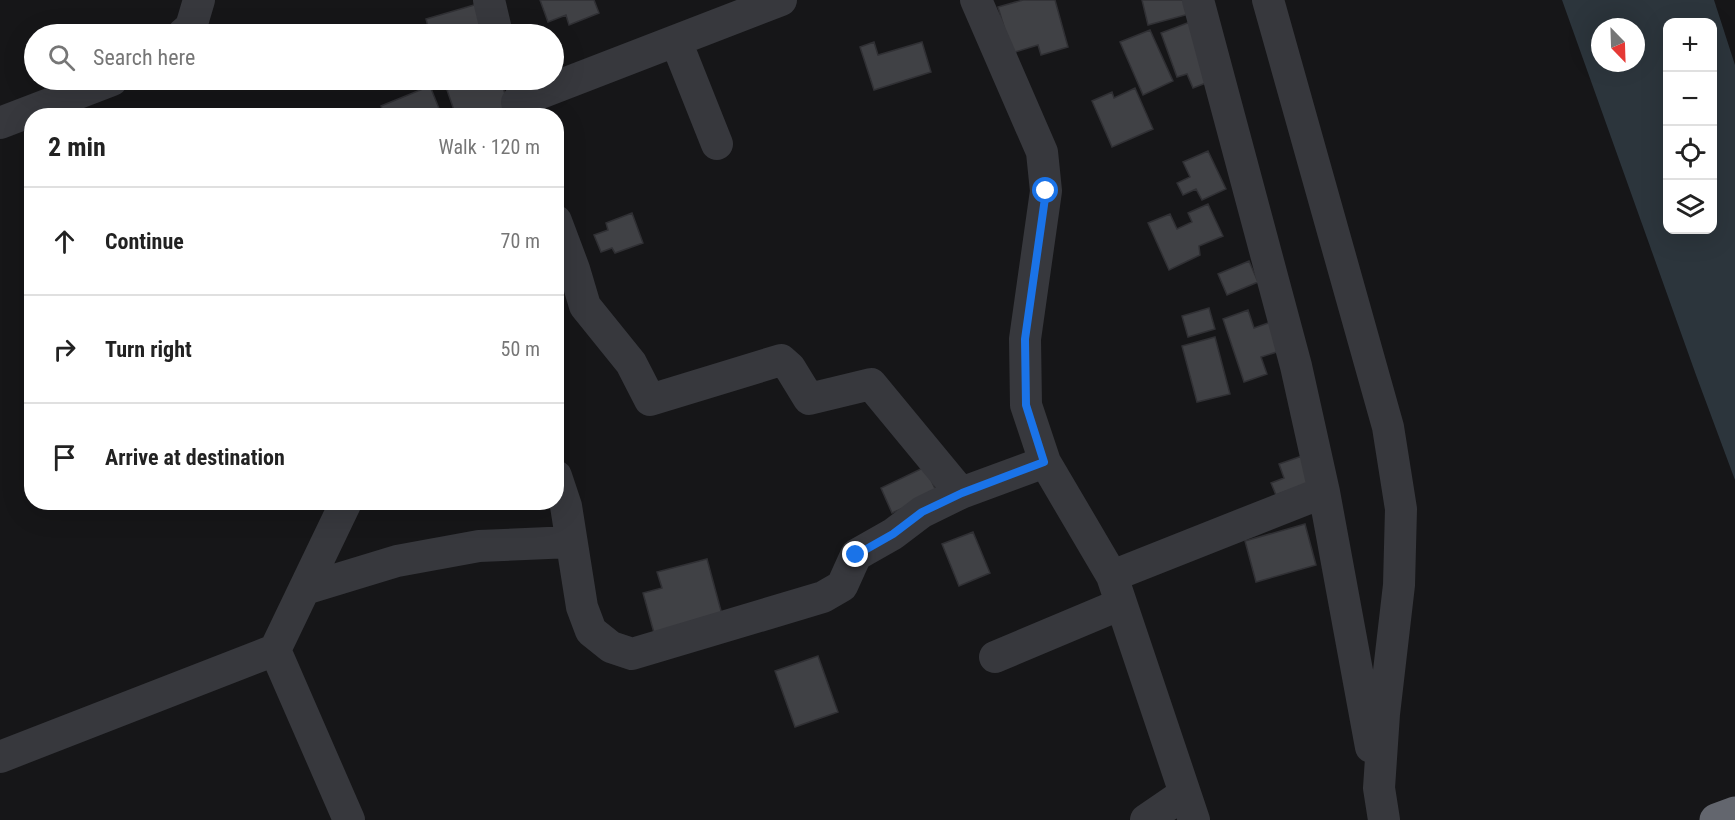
<!DOCTYPE html>
<meta charset="utf-8">
<style>
:root{--surface:#fff;--page:#f6f6f6;--text:#222;--muted:#767676;--line:#e0e0e0}
body{margin:0;font-family:"Roboto Condensed",sans-serif;background:var(--page);color:var(--text)}
.controls{position:absolute;right:18px;top:18px;display:grid;overflow:hidden;border-radius:12px;box-shadow:0 6px 24px #0002}
.controls button{width:54px;height:54px;display:grid;place-items:center;padding:0;border:0;border-bottom:2px solid var(--line);background:var(--surface);color:var(--text);font:30px sans-serif}
.compass{position:absolute;left:1591px;top:18px;width:54px;height:54px;border-radius:50%;background:var(--surface);box-shadow:0 6px 24px #0002;rotate:157deg}
.stop{position:absolute;width:18px;height:18px;margin:-14px;border:4px solid #1a73e8;border-radius:50%;background:#fff}
.stop.end{background:#1a73e8;border-color:#fff;box-shadow:0 2px 6px #0008}
.list{margin:0;padding:0;list-style:none}
h2{display:flex;justify-content:space-between;align-items:center;height:78px;margin:0;padding:0 24px;font-size:26px}
h2 small{font-size:20px;font-weight:400;color:var(--muted)}
.list li{display:grid;grid-template-columns:39px 1fr auto;gap:18px;align-items:center;box-sizing:border-box;height:108px;padding:0 24px;border-top:2px solid var(--line)}
.list b{display:block;font-size:22px;white-space:nowrap}
.list em{font-size:20px;font-style:normal;color:var(--muted)}
.icon{flex:none;width:33px;height:33px;fill:none;stroke:currentColor;stroke-width:2;stroke-linecap:round;stroke-linejoin:round}
.map{position:relative;flex:none;width:1735px;height:820px;overflow:hidden}
.search{position:absolute;background:var(--surface);box-shadow:0 6px 24px #0002;left:24px;top:24px;width:540px;height:66px;display:flex;align-items:center;gap:15px;box-sizing:border-box;padding:0 21px;border-radius:33px;color:var(--muted);font-size:22px}
.panel{position:absolute;background:var(--surface);box-shadow:0 6px 24px #0002;left:24px;top:108px;width:540px;height:402px;border-radius:24px}
.map>svg:first-child{display:block}
.water{fill:#2c353c;fill-rule:evenodd}
.building{fill:#404145;stroke:#303034;stroke-width:1.5}
.lines{fill:none;stroke-linecap:round;stroke-linejoin:round}
.street{stroke:#37383d;stroke-width:32}
.highway{stroke:#63666e;stroke-width:33}
.route{stroke:#1a73e8;stroke-width:8}
</style>
<div class="map">
<svg width="1735" height="820" viewBox="0 0 1735 820">
<rect width="100%" height="100%" fill="#161618"/>
<path class="water" d="M1562,0H1714L1735,65V480L1696,375ZM1668,22H1712V230H1668ZM1600,27H1636V63H1600Z"/>
<path class="building" d="M540,0H594L599,13L569,25L566,15L548,22Z
M1023,0H1055L1068,47L1041,55L1038,45L1012,53L998,7Z
M1142,0H1185L1189,14L1148,25Z
M481,3L488,34H430L426,19Z
M1190,22L1211,81L1193,88L1187,74L1177,77L1161,33Z
M1150,30L1173,81L1143,95L1120,42Z
M874,42L878,55L922,42L931,72L874,90L860,47Z
M477,80H500L511,110L495,116H456L447,90Z
M430,86L442,116H384L381,106Z
M1135,88L1153,129L1112,147L1092,101L1112,92L1114,98Z
M1208,151L1226,189L1202,200L1196,189L1183,195L1177,183L1190,177L1183,162Z
M1208,204L1223,236L1199,246L1200,255L1169,270L1148,223L1170,214L1177,229L1192,222L1188,213Z
M632,213L643,243L615,253L612,248L601,252L594,235L608,230L606,223Z
M1249,261L1258,282L1227,295L1218,274Z
M1209,308L1215,329L1188,337L1182,316Z
M1248,310L1254,328L1271,322L1280,351L1261,357L1267,374L1244,382L1223,319Z
M1215,337L1230,394L1197,402L1182,346Z
M1302,456L1309,483L1276,495L1271,483L1284,478L1279,464Z
M925,467L937,493L892,513L881,488Z
M1305,524L1316,565L1256,582L1245,541Z
M973,532L990,573L959,586L942,544Z
M707,559L724,622L656,640L643,593L662,588L657,572Z
M818,656L838,712L795,727L775,671Z"/>
<g class="lines">
<path class="street" d="M489,0L497,34
M976,0L1042,152L1046,191L1025,339L1026,405L1045,462L1112,576L1194,820
M1198,0L1296,366L1324,492L1371,747
M1268,0L1388,427L1401,509L1399,585L1384,714L1379,788L1384,820
M183,34L191,27L199,0
M676,41L717,144
M520,116L517,102L781,0
M0,123L112,80
M556,221L574,269L585,306L631,363L650,400L781,360L790,368L809,399L871,384L961,493
M556,476L566,506L582,607L591,631L611,647L632,654L823,597L842,586L856,555L893,534L922,512L961,493L1045,462
M1112,576L1324,492
M305,589L397,561L479,546L571,542
M275,650L349,820
M995,657L1121,604
M0,757L275,650L346,502
M1146,820L1184,794"/>
<path class="highway" d="M1716,820L1735,813"/>
</g>
<g class="lines">
<path class="route" d="M856,555L893,534L922,512L962,493L1044,462L1026,405L1025,339L1046,191"/>
</g>
</svg>
<div class="controls">
<button>+</button>
<button>−</button>
<button><svg class="icon" aria-label="locate" viewBox="0 0 24 24"><circle cx="12" cy="12" r="6"/><path d="M12 2v4M12 18v4M2 12h4M18 12h4"/></svg></button>
<button><svg class="icon" aria-label="layers" viewBox="0 0 24 24"><path d="M12 4l9 5-9 5-9-5zM3 14l9 5 9-5"/></svg></button>
</div>
<svg class="compass" viewBox="-18 -18 36 36"><path d="M0-13l5 13h-10z" fill="#e53935"/><path d="M0 13l5-13h-10z" fill="#767676"/></svg>
<div class="stop" style="left:1046px;top:191px"></div>
<div class="stop end" style="left:856px;top:555px"></div>
<div class="search"><svg class="icon" aria-label="search" viewBox="0 0 24 24"><circle cx="10" cy="10" r="6"/><path d="M15 15l6 6"/></svg>Search here</div>
<section class="panel">
<h2>2 min<small>Walk · 120 m</small></h2>
<ul class="list">
<li><svg class="icon" aria-label="ahead" viewBox="0 0 24 24"><path d="M12 20V5M6 11l6-6 6 6"/></svg><div><b>Continue</b></div><em>70 m</em></li>
<li><svg class="icon" aria-label="right" viewBox="0 0 24 24"><path d="M7 20v-9h11M14 6l5 5-5 5"/></svg><div><b>Turn right</b></div><em>50 m</em></li>
<li><svg class="icon" aria-label="arrive" viewBox="0 0 24 24"><path d="M6 21V4h12l-3 4 3 4H6"/></svg><div><b>Arrive at destination</b></div></li>
</ul>
</section>
</div>
